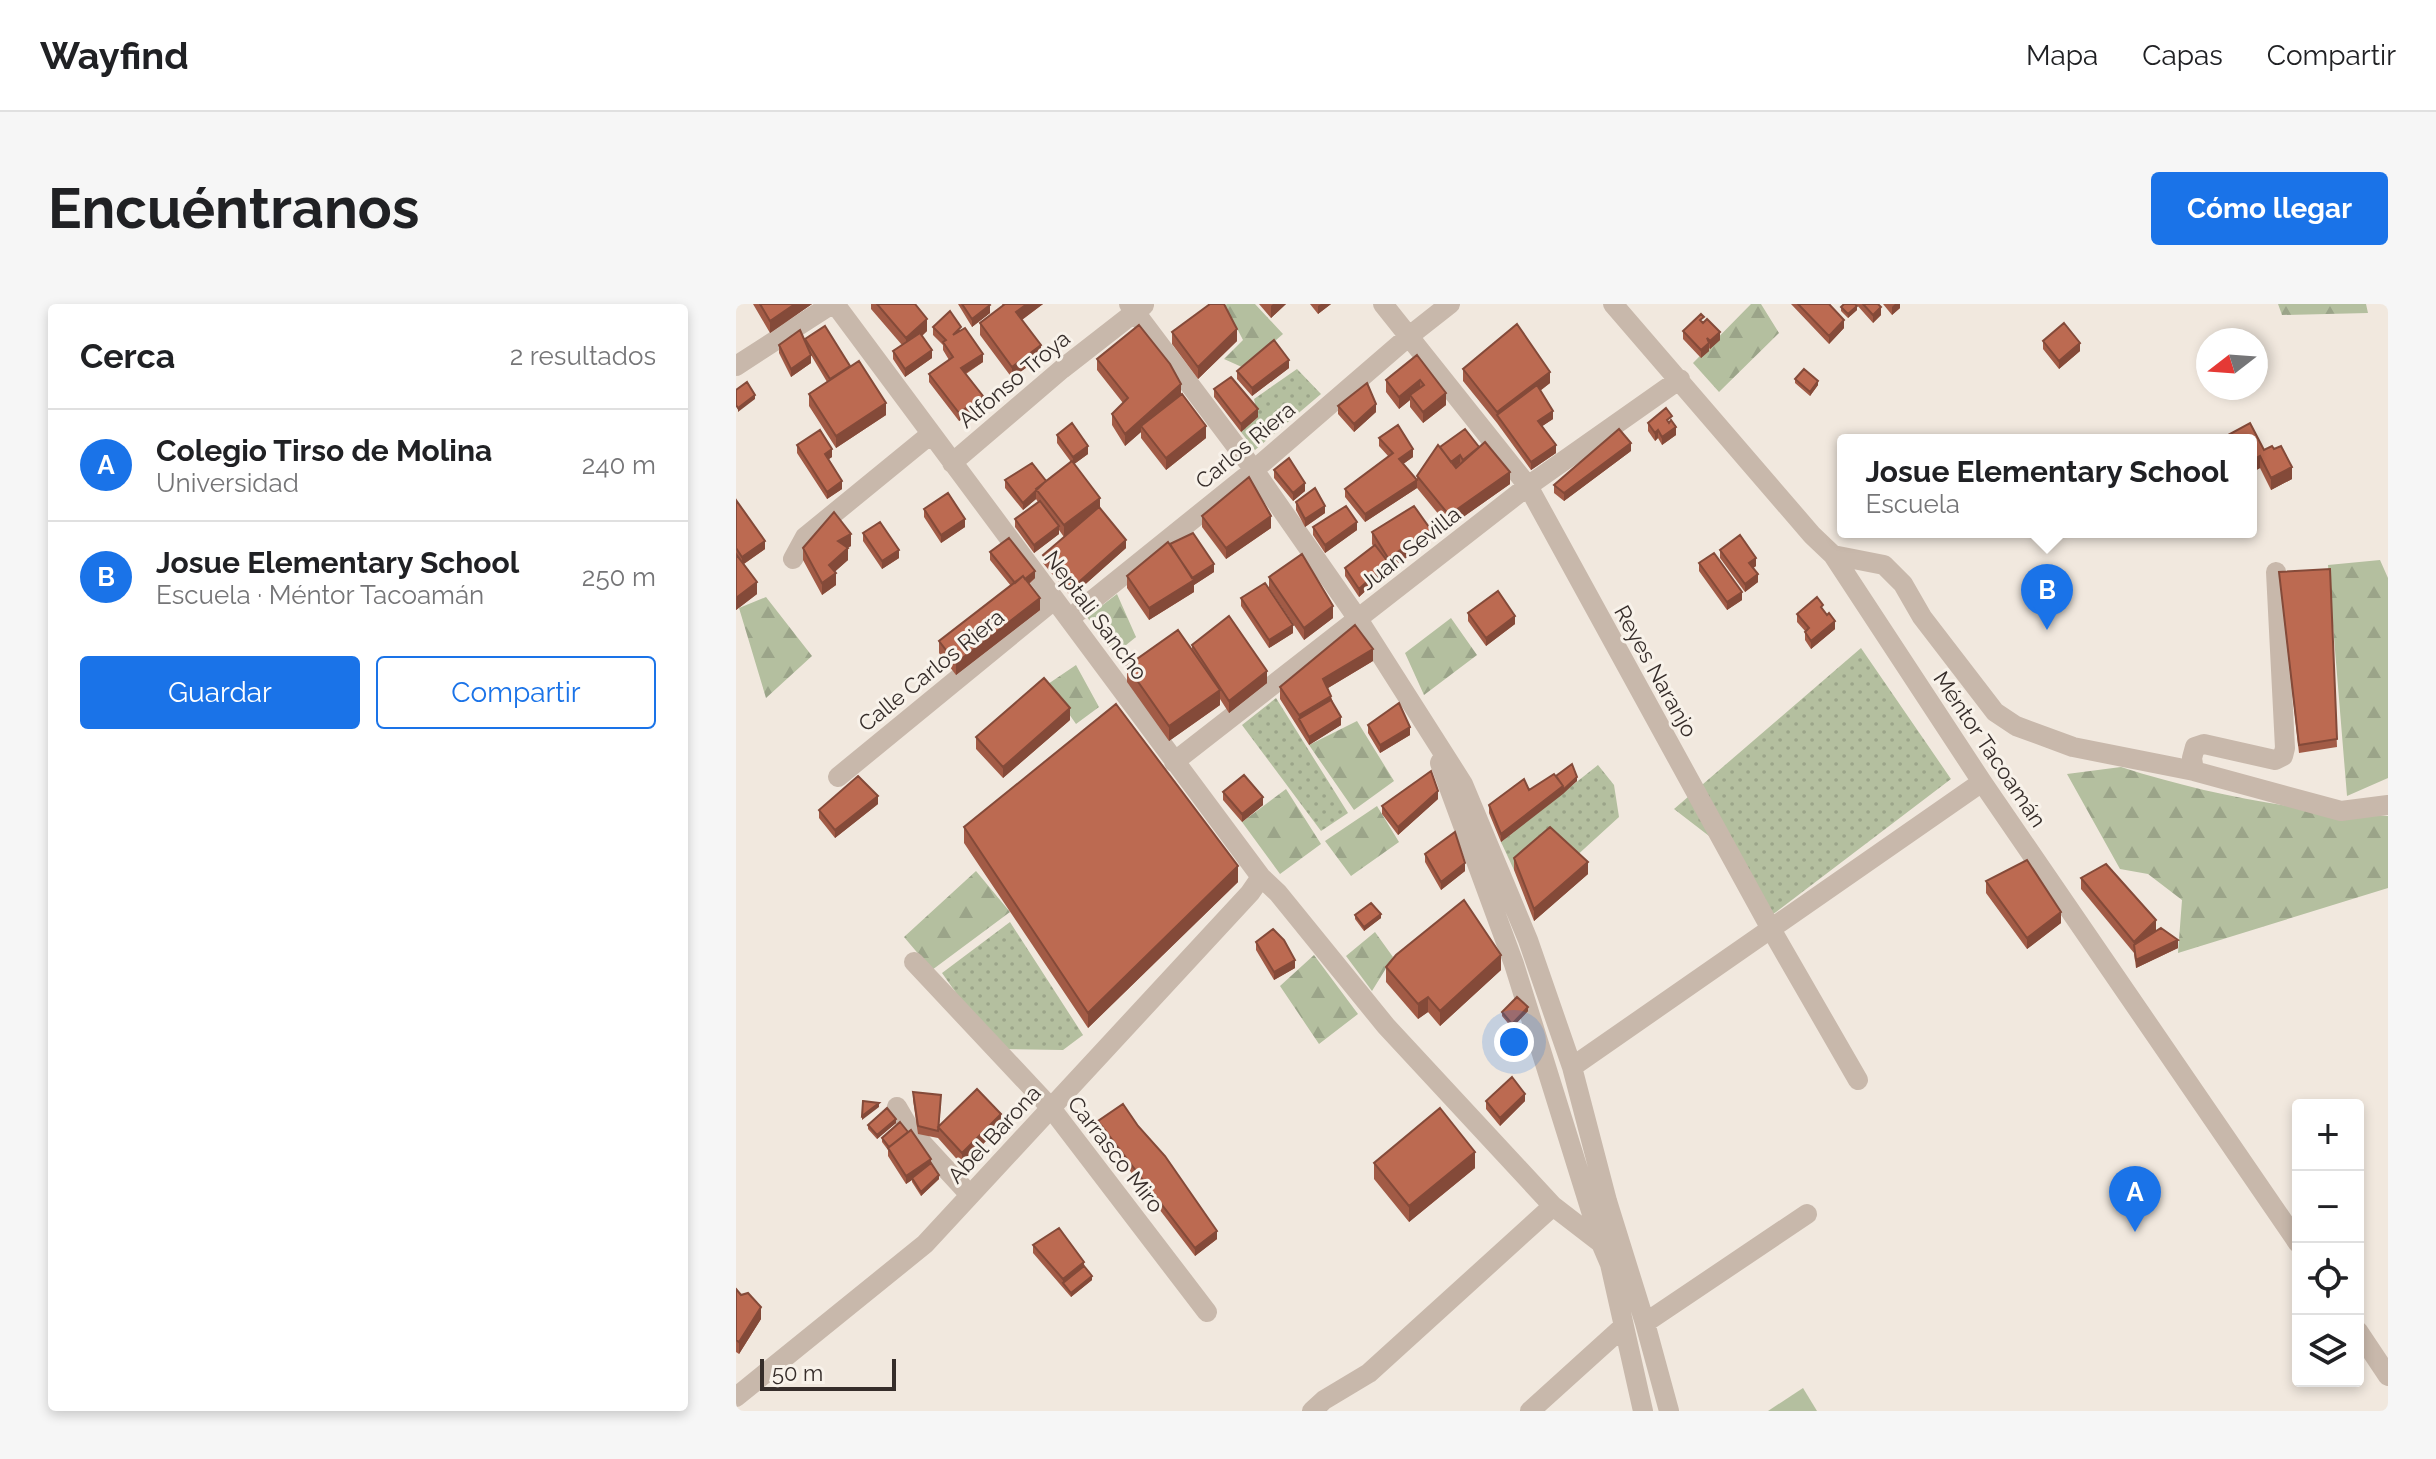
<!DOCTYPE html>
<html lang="es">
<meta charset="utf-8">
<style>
:root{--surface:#fff;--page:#f6f6f6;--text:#202124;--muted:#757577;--line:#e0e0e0;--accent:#1a73e8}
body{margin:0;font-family:Raleway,sans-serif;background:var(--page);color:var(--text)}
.controls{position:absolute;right:24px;bottom:24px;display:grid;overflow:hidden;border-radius:8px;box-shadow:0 4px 12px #0003}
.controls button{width:72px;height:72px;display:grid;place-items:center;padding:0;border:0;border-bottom:2px solid var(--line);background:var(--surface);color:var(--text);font:40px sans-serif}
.compass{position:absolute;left:1460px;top:24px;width:72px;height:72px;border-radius:50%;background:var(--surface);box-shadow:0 4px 12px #0003;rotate:253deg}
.scale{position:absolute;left:24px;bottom:20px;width:136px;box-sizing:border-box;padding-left:8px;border:4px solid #362d2a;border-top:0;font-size:22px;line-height:28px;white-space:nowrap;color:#362d2a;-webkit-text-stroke:6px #f8f2ea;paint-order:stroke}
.you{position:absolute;left:778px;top:738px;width:28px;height:28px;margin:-20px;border:6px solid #fff;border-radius:50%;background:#1a73e8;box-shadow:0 0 0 12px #1a73e833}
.badge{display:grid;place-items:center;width:52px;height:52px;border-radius:50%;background:var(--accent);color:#fff;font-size:26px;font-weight:700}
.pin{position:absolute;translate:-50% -66px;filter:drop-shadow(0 2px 4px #0008)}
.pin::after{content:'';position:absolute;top:42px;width:28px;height:24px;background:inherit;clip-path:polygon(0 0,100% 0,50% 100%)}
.popup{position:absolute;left:1101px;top:130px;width:420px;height:104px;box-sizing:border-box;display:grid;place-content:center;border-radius:8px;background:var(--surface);filter:drop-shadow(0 2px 6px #0005);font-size:26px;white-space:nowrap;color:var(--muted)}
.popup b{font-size:30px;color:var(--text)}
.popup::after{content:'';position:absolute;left:50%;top:100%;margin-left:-16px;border:16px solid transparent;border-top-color:var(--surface)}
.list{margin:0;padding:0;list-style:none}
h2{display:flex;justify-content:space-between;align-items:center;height:104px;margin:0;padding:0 32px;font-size:34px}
h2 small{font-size:26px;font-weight:400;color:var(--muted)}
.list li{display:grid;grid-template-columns:52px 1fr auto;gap:24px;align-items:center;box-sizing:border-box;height:112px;padding:0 32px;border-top:2px solid var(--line)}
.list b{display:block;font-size:30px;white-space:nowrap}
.list p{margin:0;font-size:26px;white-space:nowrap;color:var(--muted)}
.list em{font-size:26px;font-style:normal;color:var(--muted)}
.actions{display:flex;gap:16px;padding:24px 32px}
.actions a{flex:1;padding:18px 0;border:2px solid var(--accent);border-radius:8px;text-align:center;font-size:28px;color:var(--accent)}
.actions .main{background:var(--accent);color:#fff}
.icon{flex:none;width:44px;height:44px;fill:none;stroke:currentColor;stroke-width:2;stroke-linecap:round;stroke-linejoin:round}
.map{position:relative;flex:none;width:1652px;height:1107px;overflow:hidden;border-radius:8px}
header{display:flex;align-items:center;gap:48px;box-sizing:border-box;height:112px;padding:0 40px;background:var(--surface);border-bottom:2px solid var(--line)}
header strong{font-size:38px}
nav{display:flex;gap:44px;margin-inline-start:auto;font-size:28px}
.intro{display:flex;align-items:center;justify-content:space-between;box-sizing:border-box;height:192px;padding:0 48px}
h1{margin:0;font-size:56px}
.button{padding:20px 36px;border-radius:8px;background:var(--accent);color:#fff;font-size:28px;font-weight:700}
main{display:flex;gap:48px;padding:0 48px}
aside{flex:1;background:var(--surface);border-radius:8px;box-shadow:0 4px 12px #0003}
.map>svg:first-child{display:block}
.grass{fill:url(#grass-dots)}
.forest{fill:url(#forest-firs)}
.garden{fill:#b4bf9f}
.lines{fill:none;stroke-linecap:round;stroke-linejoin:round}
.minor{stroke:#c8b8ab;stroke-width:20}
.wall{fill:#a25b46}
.shaded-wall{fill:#844a39}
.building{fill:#bc6a51;stroke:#844a39;stroke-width:2}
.labels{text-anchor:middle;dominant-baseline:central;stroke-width:6;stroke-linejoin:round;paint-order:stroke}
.street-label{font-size:22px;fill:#362d2a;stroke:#f8f2ea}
</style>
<header>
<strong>Wayfind</strong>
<nav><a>Mapa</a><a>Capas</a><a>Compartir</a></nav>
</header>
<div class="intro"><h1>Encuéntranos</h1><a class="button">Cómo llegar</a></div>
<main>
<aside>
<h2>Cerca<small>2 resultados</small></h2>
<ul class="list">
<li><span class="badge">A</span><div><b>Colegio Tirso de Molina</b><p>Universidad</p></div><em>240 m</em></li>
<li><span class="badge">B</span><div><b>Josue Elementary School</b><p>Escuela · Méntor Tacoamán</p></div><em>250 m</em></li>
</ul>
<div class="actions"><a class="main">Guardar</a><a>Compartir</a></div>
</aside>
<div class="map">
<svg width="1652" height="1107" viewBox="0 0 1652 1107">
<defs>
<pattern id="grass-dots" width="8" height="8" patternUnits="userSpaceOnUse" patternTransform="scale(2)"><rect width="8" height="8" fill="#b4bf9f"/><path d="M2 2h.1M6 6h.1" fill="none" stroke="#9ba489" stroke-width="1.8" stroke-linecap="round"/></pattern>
<pattern id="forest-firs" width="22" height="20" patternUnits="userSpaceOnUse" patternTransform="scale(2)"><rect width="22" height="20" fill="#b4bf9f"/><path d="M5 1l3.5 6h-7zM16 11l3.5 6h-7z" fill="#9ba489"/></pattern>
</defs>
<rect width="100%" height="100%" fill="#f1e8de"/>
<path class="grass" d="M561,65L585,90L519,146L505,128L522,113L518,95Z
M1125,344L1215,475L1032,614L999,552L938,505Z
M540,394L612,509L585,527L506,421Z
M862,461L878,481L883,513L837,555L814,535L778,566L765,538Z
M274,618L347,731L327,746L260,745L206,669Z"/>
<path class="forest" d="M491,0H519L547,30L508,64L488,55L507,36L489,1Z
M1015,0H1025L1043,29L983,88L957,59Z
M1542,0H1630L1632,9L1546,11Z
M1644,256L1652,274V474L1611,492L1592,261Z
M381,290L400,333L379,350L351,313Z
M30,293L76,352L30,394L3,304Z
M715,314L741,351L688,391L669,349Z
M340,361L363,403L340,420L312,380Z
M621,417L658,477L618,506L573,441Z
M1385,463C1472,491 1561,507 1652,512V584L1442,649L1446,596L1412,570L1384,565L1331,470Z
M550,485L585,540L544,570L506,518Z
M641,502L663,538L615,572L589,537Z
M240,567L274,608L196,666L168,633Z
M639,628L657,653L636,687L610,652Z
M578,651L622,710L583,740L544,682Z"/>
<path class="garden" d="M1067,1084L1081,1107H1032Z"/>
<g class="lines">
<path class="minor" d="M99,0L525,573L542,589L650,722L817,902
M393,0L518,166L622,315L727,480L792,636L836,763L871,897L909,1019L933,1107
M647,0L792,182L1035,625L1122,776
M877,0L1076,231L1097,251L1246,478L1562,939
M0,62L96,0
M216,159L326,65L408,1
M1097,251L1148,261L1167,280L1186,313L1259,408L1280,422L1337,443L1458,467L1605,507L1652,501
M57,255L69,233L195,130
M333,315L518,166L672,33L714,0
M438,458L792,182L944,75
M704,459L778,660L865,939L874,960L907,1107
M1458,467L1456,454L1459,443L1468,440L1539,456L1547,452L1549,444L1540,268
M102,473L318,296
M178,658L315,804L471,1008
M836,763L1246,478
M161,803L175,827L234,891
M909,1019L1071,910
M1622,1027L1652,1072
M0,1093L189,940L514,589L525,573
M576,1107L588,1096L633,1069L817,902L865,939
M794,1107L888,1022"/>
</g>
<path class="wall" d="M17,0H76L34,29Z
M135,0H179L191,27L186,32L196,54L169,73L157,55V47L166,41L135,5Z
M222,0H253L254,9L236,23Z
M266,0H307L286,16L305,53L276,74L244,31V19L267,2Z
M523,0H550L535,14Z
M574,0H595L582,10Z
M1055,0H1093L1108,24L1093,40Z
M1120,0H1142L1145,11L1137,19Z
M1147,0H1164V4L1156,11Z
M1105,3L1121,6L1112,14L1105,7Z
M968,19L984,36L974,45L973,44V47L965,54L947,35V27Z
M197,23L225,26L247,58L230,70L247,100L223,117L193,78V70L213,56L207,46V41L197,31Z
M436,28L501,37L462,75L436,40Z
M69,35L114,63L150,111L100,144L73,102V90L91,78L75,51V59L55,73L43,49V41L69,39Z
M1307,37L1344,47L1323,65L1307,45Z
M681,51L710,101L687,119L674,103V96L663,105L650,88V76Z
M361,55L445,92L470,134L430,166L405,134V128L389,142L376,121V110L387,99L361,66Z
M553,64L516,92L501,75V67Z
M727,65L814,79L804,87L817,115L806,122L820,149L795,166L761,119L727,77Z
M1059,75L1082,81L1074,92L1059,79Z
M478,85L522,113L505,128L478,93Z
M602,102L640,108L618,128L602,110Z
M936,117L940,131L926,141L922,134L919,137L912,127V119Z
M729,125L774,180L713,223L681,184L629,218L609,193V185L653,153L643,142V134L677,153L667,160L681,176V172L704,143Z
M321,131L352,150L338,160L364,204L390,244L335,293L307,259V251L328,233L323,226V230L298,249L279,223V215L302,198L300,195L287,206L269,184V176L310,177L335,158L321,139Z
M61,141L96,153L92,155L106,185L91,195L61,149Z
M1528,146L1556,175L1535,186L1524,164L1515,169Z
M895,147L828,197L818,189V181Z
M538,166L569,187L557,197L538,174Z
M0,196L29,245L8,260L21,290L0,306Z
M560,198L589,209L569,223L560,206Z
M188,205L229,223L205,239L188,213Z
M466,212L535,224L490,255L466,223Z
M577,223L621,226L589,249L577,231Z
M636,228L695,237L652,266L623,293L609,272V264L637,242L636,240Z
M127,229L163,254L146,265L127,237Z
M434,240L478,268L458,281V288L413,316L391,284V272Z
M115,242L111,244L112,256L98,268L100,281L86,291L67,256V244Z
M984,246L1020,262L1017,264L1022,278L1009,288L984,254Z
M254,248L299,274L293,280L304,306L220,371L203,349V337L275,282L254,256Z
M963,259L1006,296L991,306L963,267Z
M1594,265L1601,443L1563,449L1543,268Z
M533,273L597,314L568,336L533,284Z
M505,294L557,329L533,344L505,302Z
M1087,306L1099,325L1075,345L1069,336V327L1061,318V310Z
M732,309L779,320L750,342L732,317Z
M456,341L531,379L493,409L484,395V401L433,437L391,378V362L456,345Z
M637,357L592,384L605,421L573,441L544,395V383Z
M334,416L267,474L240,445V433Z
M632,421L674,431L644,449L632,429Z
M820,472L841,477L765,538L753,509V501L793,486Z
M487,488L527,501L506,518L487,496Z
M702,495L662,531L646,510V502Z
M142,500L99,534L83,514V506Z
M228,523L502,578L352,724L228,539Z
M689,550L729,567L705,586L689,558Z
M778,554L852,570L798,617L778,566Z
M1345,574L1420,627L1442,644L1400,664L1398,649L1345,585Z
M1250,577L1325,619L1291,645L1250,589Z
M619,611L645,614L628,627L619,615Z
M520,638L559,664L538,676L520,646Z
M650,663L765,666L704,722L692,708L682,715L650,678Z
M792,707L776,724L766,712V708Z
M177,788L205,799L203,822H265L226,861L202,834L182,830L177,796Z
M750,797H789L764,822L750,805Z
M362,817L481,935L459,952L362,825Z
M160,819L141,835L132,825V821Z
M146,834L195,859L203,875L185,892L176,878V876L170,880L152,852V846L146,838Z
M638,859L739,864L673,918L638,875Z
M297,941L348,962L356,976L335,993L297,949Z
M0,985L25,1015L3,1050L0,1048Z"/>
<path class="shaded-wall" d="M59,0H76L34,29V17Z
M291,0H307L280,20V8Z
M537,0H550L535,14V2Z
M585,0H595L582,10V2Z
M1159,0H1164V4L1156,11V3Z
M254,1V9L236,23V15Z
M1121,2V6L1112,14V10Z
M1145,3V11L1137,19V11Z
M191,15V27L170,46V34Z
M1108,16V24L1093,40V32Z
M501,25V37L462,75V63Z
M984,28V36L974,45V37Z
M973,39V47L965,54V46Z
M1344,39V47L1323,65V57Z
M305,41V53L276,74V63Z
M196,46V54L169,73V65Z
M247,50V58L225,72V64Z
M75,51V59L55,73V65Z
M553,56V64L516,92V84Z
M814,68V79L764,117L761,111V108Z
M684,76V88L674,91V96L663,105V93Z
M1082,77V81L1074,92V88Z
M445,80V92L405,122V128L389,142V130Z
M710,89V101L687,119V108Z
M19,91V95L2,108V104Z
M247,92V100L223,117V109Z
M150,99V111L100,144V132Z
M640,100V108L618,128V120Z
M522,105V113L505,128V120Z
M817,107V115L802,125V117Z
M470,122V134L430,166V154Z
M940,123V131L926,141V133Z
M922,126V134L919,137V129Z
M895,139V147L828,197V189Z
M820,141V149L795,166V158Z
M352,142V150L337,161V153Z
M96,145V153L89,158V150Z
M677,145V153L663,163V155Z
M724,151V159L714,167V159Z
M1524,152V164L1515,169V157Z
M1556,163V175L1535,186V174Z
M774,168V180L713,223V211Z
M681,176V184L629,218V210Z
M106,177V185L91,195V188Z
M569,179V187L557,197V189Z
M300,187V195L287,206V199Z
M364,194V206L328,233V221Z
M589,202V209L569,223V215Z
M535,212V224L490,255V244Z
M229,215V223L205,239V231Z
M621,218V226L589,249V241Z
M323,222V230L298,249V241Z
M695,226V237L652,266L623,293V285L652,258V254Z
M115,230V242L102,249V237Z
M390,236V244L335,293V285Z
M29,237V245L6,261V253Z
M112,244V256L93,273V261Z
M163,246V254L146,265V257Z
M1020,254V262L1013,267V259Z
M478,260V268L458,281V288L413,316V304L454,275Z
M299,267V274L281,289V281Z
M100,269V281L86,291V279Z
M1022,270V278L1009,288V280Z
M21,278V290L0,306V294Z
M1006,288V296L991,306V298Z
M304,294V306L220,371V359Z
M597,302V314L568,336V324Z
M779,312V320L750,342V334Z
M1099,317V325L1075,345V337Z
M557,321V329L533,344V336Z
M637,345V357L587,387V375Z
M531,367V379L493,409V397Z
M484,386V401L433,437V422Z
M595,392V404L563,415V423V411Z
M334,404V416L267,474V463Z
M605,413V421L573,441V433Z
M674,423V431L644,449V441Z
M841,473V477L827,490V486Z
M827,482V490L765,538V530Z
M702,487V495L662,531V523Z
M142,492V500L99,534V526Z
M527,493V501L506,518V510Z
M852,558V570L798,617V605Z
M729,559V567L705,586V578Z
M502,562V578L352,724V709Z
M1325,608V619L1291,645V634Z
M645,610V614L628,627V623Z
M1420,616V628L1398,641V638Z
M1442,636V644L1400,664V656Z
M765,651V666L704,722V707Z
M559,656V664L538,676V668Z
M692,693V708L682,715V700Z
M792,703V707L776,724V720Z
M789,790V797L764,822V814Z
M143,799V803L126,816V812Z
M265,810V822L226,861V849Z
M160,815V819L141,835V831Z
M739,848V864L673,918V902Z
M195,855V863L170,880V872Z
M203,871V875L185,892V888Z
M481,927V935L459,952V944Z
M348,958V966L327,979V975Z
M356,972V976L335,993V989Z
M25,1003V1015L3,1050V1038Z"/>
<path class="building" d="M24,0H59L34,17Z
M141,0H179L191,15L170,34Z
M226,0H253L254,1L236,15Z
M269,0H291L280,8L305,41L276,63L244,19Z
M474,0H488L501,25L462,63L436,28Z
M1062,0H1093L1108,16L1093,32Z
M1108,0H1119L1121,2L1112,10L1105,3Z
M1127,0H1142L1145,3L1137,11Z
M214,7L225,23L217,31L229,24L247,50L225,64L247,92L223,109L193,70L217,53L207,38L210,36L197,23Z
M965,10L968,13L964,16L967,19L971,15L984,28L974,37L971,34L973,39L965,46L947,27Z
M1328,19L1344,39L1323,57L1307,37Z
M781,20L814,68L761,108L727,65Z
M403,21L434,60L445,80L389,130L376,110L392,94L361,55Z
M89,22L114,62L94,75L69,35Z
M64,26L75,51L55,65L43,41Z
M184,29L196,46L169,65L157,47Z
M538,36L553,56L516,84L501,67Z
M681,51L710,89L687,108L674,91L688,81L684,76L663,93L650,76Z
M123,57L150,99L100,132L73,90Z
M1068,65L1082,77L1074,88L1059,75Z
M495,73L522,105L505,120L478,85Z
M11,78L19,91L2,104L0,101V86Z
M631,79L640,100L618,120L602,102Z
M801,81L817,107L802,117L820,141L795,158L761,111Z
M446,90L470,122L430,154L405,122Z
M930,104L936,112L931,116L933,119L935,116L940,123L926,133L922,126L919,129L912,119Z
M336,119L352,142L337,153L321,131Z
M1514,119L1528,146L1536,142L1538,145L1545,142L1556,163L1535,174L1524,152L1515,157V136H1483Z
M662,121L677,145L663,155L681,176L629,210L609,185L657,149L643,134Z
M729,125L743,143L727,156L724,151L715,158L704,143Z
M883,125L895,139L828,189L818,181Z
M84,126L96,145L89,150L106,177L91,188L61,141Z
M749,138L774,168L713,211L681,172L702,141L720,164Z
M553,154L569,179L557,189L538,166Z
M336,157L364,194L328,221L300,185Z
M296,159L310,177L287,199L269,176Z
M513,173L535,212L490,244L466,212Z
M579,184L589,202L569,215L560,198Z
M212,189L229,215L205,231L188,205Z
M0,196L29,237L6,253L0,244Z
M304,197L323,222L298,241L279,215Z
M610,202L621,218L589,241L577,223Z
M678,202L695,226L652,254L636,228Z
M363,203L390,236L335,285L307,251Z
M98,208L115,230L102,237L112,244L93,261L100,269L86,279L67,244Z
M144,218L163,246L146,257L127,229Z
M457,229L478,260L456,274L434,240Z
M1004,231L1020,254L1013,259L1022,270L1009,280L984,246Z
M273,234L299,267L289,275L287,272L279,279L254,248Z
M432,238L458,276L413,304L391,272Z
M639,241L652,258L623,285L609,264Z
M978,249L1006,288L991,298L963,259Z
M0,250L21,278L0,294Z
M566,250L597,302L568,324L533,273Z
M1594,265L1601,435L1563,441L1543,268Z
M287,272L304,294L220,359L203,337Z
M529,279L557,321L533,336L505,294Z
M762,287L779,312L750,334L732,309Z
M1081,293L1087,301L1085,303L1091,311L1093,309L1099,317L1075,337L1069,328L1073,324L1061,310Z
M493,312L531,367L493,397L456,341Z
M619,321L637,345L587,375L595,392L563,411L544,383Z
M442,326L484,386L433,422L391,362Z
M308,374L334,404L267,463L240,433Z
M595,396L605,413L573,433L563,415Z
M663,399L674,423L644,441L632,421Z
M380,400L502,562L352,709L228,523Z
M836,460L841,473L827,486V482L820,472Z
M695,467L702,487L662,523L646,502Z
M818,470L827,482L765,530L753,501L788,475L793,486Z
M508,471L527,493L506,510L487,488Z
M122,472L142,492L99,526L83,506Z
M814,523L852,558L798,605L778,554Z
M719,528L729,559L705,578L689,550Z
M1291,556L1325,608L1291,634L1250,577Z
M1370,560L1420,616L1398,638L1345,574Z
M728,596L765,651L704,707L692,693L682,700L650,663L660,651Z
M635,599L645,610L628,623L619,611Z
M1425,624L1442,636L1400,656L1398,641Z
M537,625L548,636L559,656L538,668L520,638Z
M781,693L792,703L776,720L766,708Z
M776,773L789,790L764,814L750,797Z
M241,785L265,810L226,849L202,823Z
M177,788L205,791L202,827L182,822Z
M127,797L143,799L126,812Z
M387,800L402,822L429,852L481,927L459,944L362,817Z
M151,804L160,815L141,831L132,821Z
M704,804L739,848L673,902L638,859Z
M164,818L172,828L153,843L146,834Z
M175,826L195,855L170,872L152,844Z
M195,859L203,871L185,888L176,874Z
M323,924L348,958L327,975L297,941Z
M348,962L356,972L335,989L327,979Z
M0,985L5,991L12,989L25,1003L3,1038L0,1036Z"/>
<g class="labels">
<g class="street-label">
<text transform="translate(278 75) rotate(-40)">Alfonso Troya</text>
<text transform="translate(509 141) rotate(-40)">Carlos Riera</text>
<text transform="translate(674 244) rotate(-38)">Juan Sevilla</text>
<text transform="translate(360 311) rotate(53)">Neptali Sancho</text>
<text transform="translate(195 366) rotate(-39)">Calle Carlos Riera</text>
<text transform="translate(920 367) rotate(61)">Reyes Naranjo</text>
<text transform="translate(1254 445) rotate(56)">Méntor Tacoamán</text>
<text transform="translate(258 830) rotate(-47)">Abel Barona</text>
<text transform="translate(380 850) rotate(52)">Carrasco Miro</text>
</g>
</g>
</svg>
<div class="controls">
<button>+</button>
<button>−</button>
<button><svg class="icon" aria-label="locate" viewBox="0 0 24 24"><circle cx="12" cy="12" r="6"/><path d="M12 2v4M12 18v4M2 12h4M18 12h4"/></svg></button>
<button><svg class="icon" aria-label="layers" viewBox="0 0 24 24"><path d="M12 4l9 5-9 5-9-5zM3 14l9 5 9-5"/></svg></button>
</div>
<svg class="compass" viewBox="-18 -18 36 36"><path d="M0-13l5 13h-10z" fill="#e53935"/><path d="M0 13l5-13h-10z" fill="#757577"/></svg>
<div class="scale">50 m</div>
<div class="you"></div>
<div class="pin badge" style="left:1399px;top:928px">A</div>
<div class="pin badge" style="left:1311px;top:326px">B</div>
<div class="popup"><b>Josue Elementary School</b>Escuela</div>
</div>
</main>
